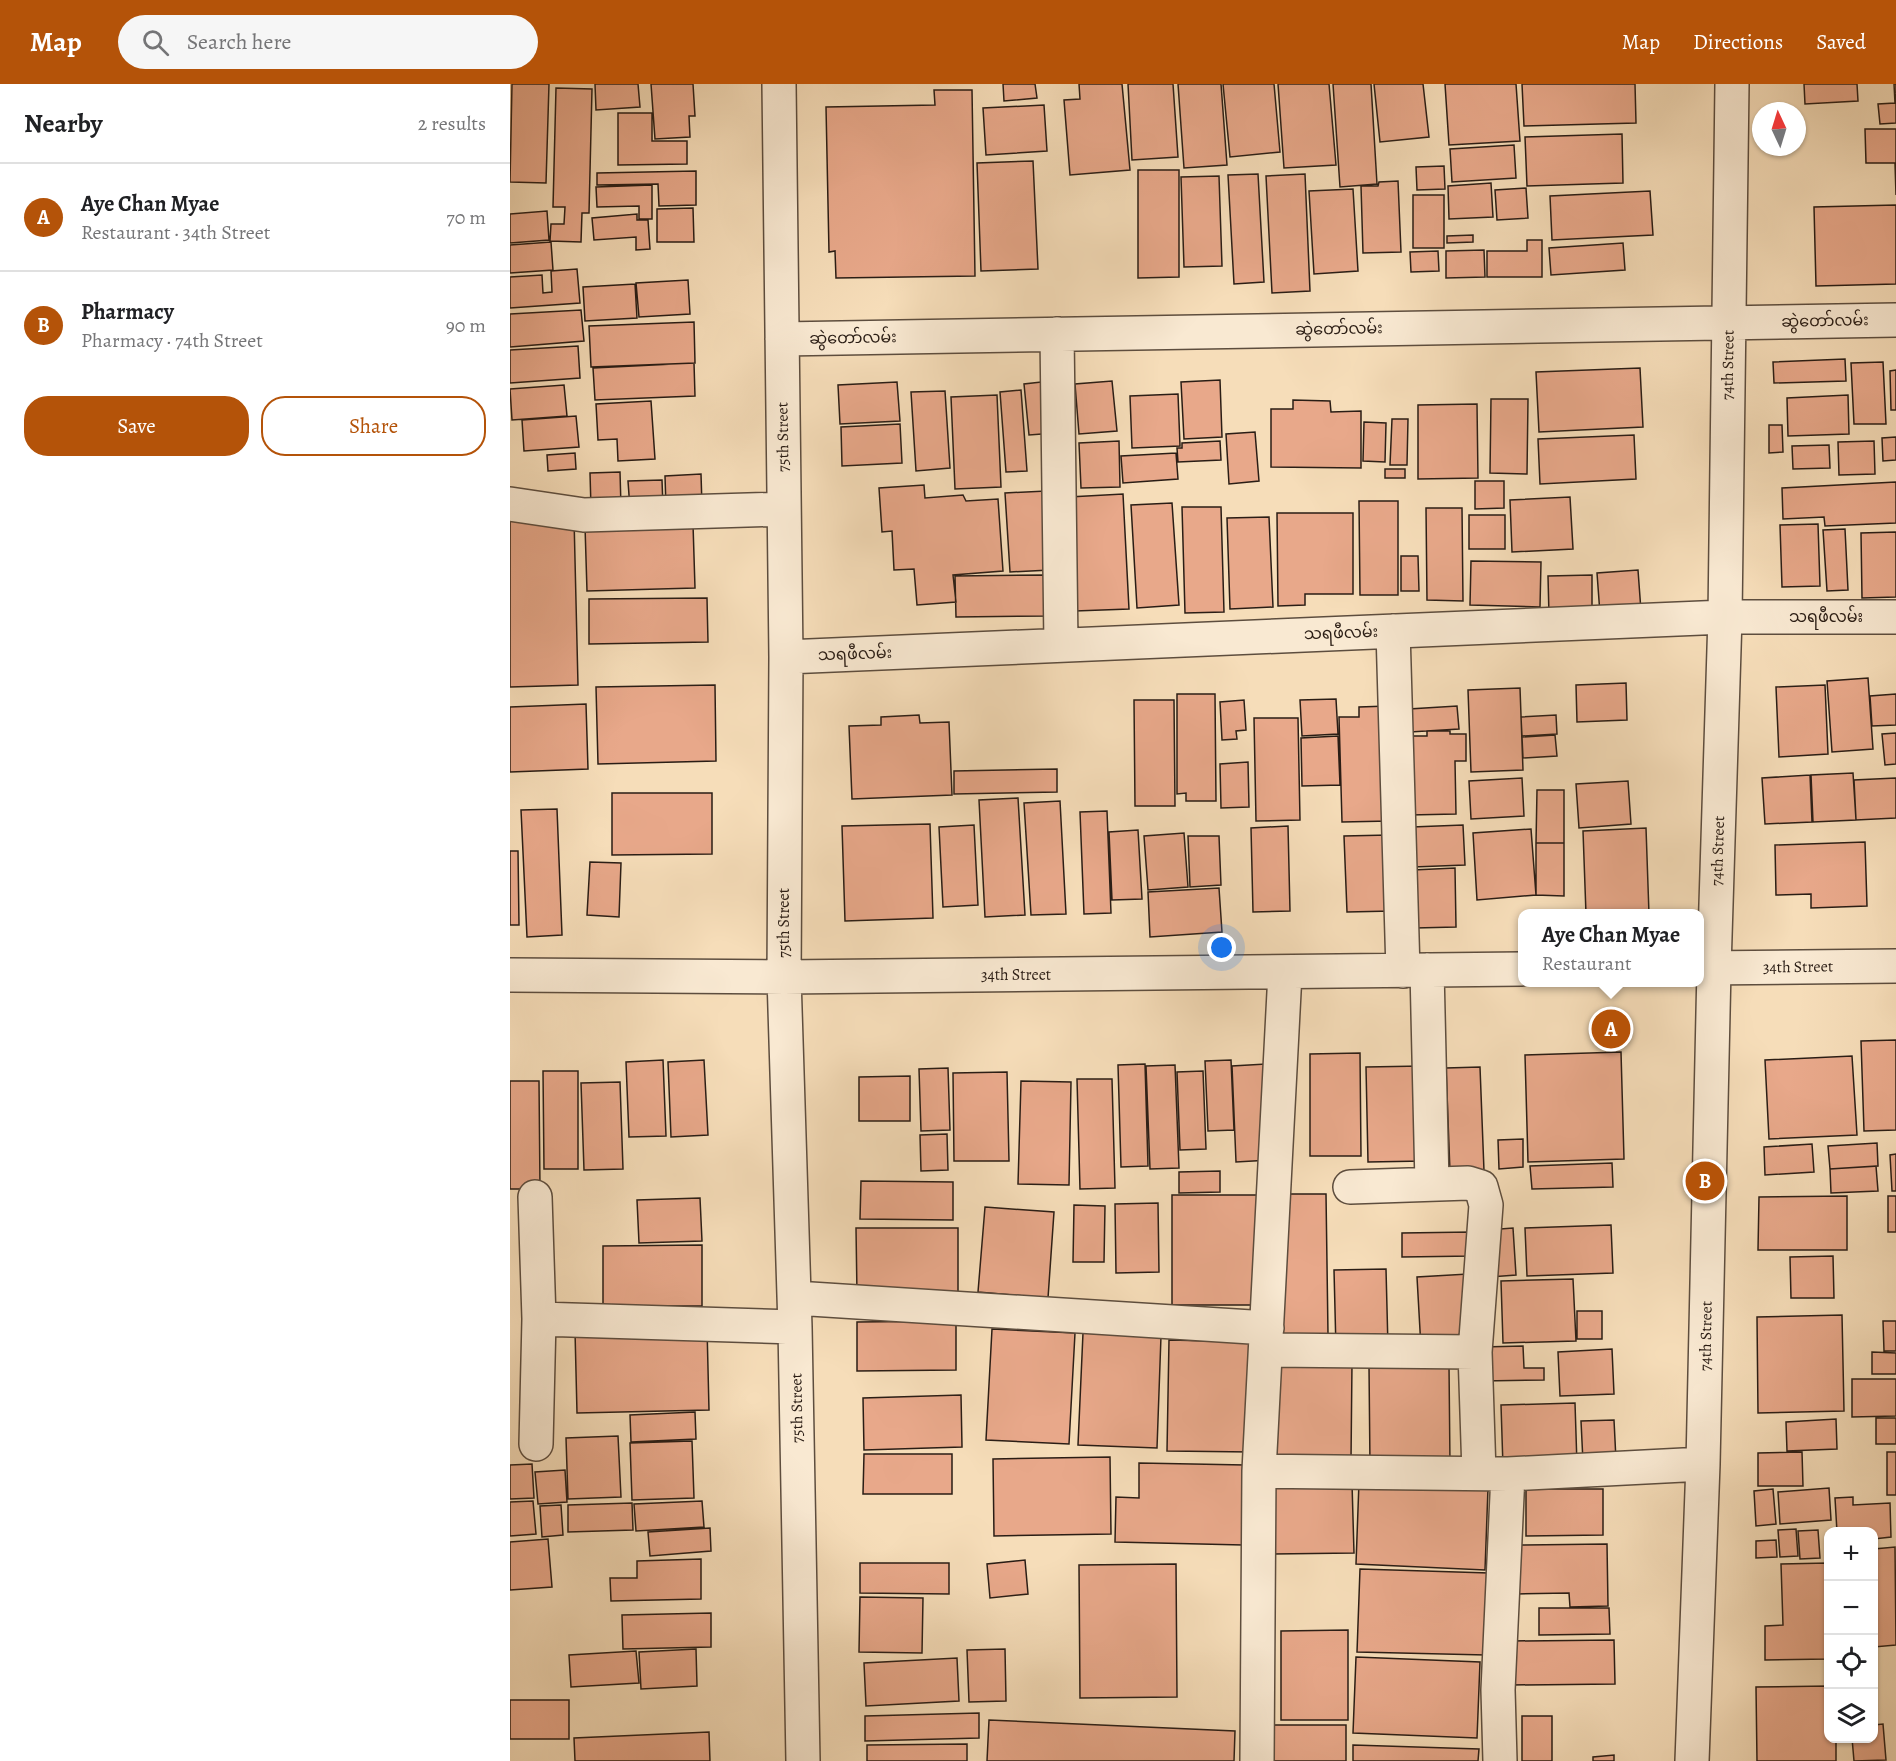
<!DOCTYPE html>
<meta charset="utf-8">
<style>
:root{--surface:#fff;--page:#f6f6f6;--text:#202124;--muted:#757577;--line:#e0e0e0;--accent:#b45309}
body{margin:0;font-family:Alegreya,"Noto Sans Myanmar",serif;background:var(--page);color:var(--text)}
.controls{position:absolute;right:18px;bottom:18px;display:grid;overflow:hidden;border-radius:12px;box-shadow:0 2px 4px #0004}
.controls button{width:54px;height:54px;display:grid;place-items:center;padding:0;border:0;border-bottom:2px solid var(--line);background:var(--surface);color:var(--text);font:30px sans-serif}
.compass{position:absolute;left:1242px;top:18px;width:54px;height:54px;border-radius:50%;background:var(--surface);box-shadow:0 2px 4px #0004;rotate:356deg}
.you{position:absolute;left:712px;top:864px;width:21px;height:21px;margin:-15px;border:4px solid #fff;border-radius:50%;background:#1a73e8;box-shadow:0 0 0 9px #1a73e833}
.badge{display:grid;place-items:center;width:39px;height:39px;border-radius:50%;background:var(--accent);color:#fff;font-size:20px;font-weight:700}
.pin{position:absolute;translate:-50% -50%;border:3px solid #fff;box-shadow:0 2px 6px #0006}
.popup{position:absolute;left:1008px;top:825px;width:186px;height:78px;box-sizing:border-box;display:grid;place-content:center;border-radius:12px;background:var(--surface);filter:drop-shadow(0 2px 4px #0005);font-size:20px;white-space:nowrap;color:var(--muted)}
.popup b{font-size:22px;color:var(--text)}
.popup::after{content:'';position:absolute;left:50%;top:100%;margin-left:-12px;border:12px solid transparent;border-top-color:var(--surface)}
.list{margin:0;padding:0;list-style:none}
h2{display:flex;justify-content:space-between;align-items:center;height:78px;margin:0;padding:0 24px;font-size:26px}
h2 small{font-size:20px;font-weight:400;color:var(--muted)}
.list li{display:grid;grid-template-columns:39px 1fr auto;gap:18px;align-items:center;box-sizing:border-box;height:108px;padding:0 24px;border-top:2px solid var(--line)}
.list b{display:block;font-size:22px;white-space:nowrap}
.list p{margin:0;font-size:20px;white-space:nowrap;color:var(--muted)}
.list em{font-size:20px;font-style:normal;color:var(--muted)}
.actions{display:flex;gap:12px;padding:18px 24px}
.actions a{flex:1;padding:14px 0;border:2px solid var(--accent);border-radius:24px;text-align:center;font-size:21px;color:var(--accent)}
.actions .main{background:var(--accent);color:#fff}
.icon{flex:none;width:33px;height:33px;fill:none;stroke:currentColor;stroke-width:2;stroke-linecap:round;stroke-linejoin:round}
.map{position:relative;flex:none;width:1386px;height:1677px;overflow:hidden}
header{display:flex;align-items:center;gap:36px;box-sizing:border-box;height:84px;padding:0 30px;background:var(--accent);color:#fff}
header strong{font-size:28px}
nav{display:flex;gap:33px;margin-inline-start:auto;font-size:21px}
.search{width:420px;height:54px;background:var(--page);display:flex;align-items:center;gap:15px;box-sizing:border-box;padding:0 21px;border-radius:33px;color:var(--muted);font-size:22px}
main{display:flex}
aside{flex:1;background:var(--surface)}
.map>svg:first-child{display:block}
.building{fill:#e8a88a;stroke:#2a1d15;stroke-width:1.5}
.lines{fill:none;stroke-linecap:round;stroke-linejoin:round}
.minor-casing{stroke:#5d4d3e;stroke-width:36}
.minor{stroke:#f9e9d2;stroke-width:33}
.labels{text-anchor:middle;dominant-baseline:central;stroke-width:4.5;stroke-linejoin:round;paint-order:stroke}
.street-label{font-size:16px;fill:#2a1d15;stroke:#f9e9d2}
</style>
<header>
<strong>Map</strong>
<div class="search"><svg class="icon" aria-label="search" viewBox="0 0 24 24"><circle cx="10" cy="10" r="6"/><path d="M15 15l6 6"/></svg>Search here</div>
<nav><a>Map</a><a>Directions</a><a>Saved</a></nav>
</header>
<main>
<aside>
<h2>Nearby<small>2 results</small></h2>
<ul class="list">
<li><span class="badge">A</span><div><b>Aye Chan Myae</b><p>Restaurant · 34th Street</p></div><em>70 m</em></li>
<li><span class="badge">B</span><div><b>Pharmacy</b><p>Pharmacy · 74th Street</p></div><em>90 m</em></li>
</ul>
<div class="actions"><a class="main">Save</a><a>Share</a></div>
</aside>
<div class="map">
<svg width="1386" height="1677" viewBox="0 0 1386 1677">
<rect width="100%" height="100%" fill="#f6ddb9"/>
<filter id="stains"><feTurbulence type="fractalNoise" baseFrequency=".00333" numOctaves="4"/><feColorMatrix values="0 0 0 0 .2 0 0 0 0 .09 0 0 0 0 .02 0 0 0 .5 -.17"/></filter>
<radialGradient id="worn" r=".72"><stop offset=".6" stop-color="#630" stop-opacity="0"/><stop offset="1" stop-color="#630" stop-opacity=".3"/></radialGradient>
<path class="building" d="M2,0H39L36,99L0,98Z
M85,0H128L130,23L86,26Z
M141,0H183L185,32H179L180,53L145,55Z
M493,0H525L527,14L494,17Z
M569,0H612L620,86L560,91L554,16L570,15Z
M618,0H663L668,73L622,76Z
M668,0H711L717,81L674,84Z
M713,0H764L770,68L720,73Z
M768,0H819L826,81L774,84Z
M823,0H861L867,100L830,103Z
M864,0H913L919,53L870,58Z
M935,0H1006L1010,57L939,61Z
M1012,0H1125L1126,39L1014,42Z
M1294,0H1347L1348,17L1295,20Z
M1384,0H1386V39L1370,40L1368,20L1385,19Z
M46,4L82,5L79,129H72L71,158L40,157L41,140H54L55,123H43Z
M424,6H462L465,192L326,194L325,167L319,168L316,23L425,21Z
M534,21L537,67L476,71L473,24Z
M108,29H142V57H177V80L108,81Z
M1355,45H1386V111L1385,79H1356Z
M1112,50L1113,99L1017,102L1015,53Z
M1004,61L1006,94L942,98L940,65Z
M523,77L528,185L471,187L467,79Z
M934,82L935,105L907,106L906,83Z
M628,86H669V193L628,194Z
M186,87V121L149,122L148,100L87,101V89Z
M748,90L754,198L724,200L718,91Z
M795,90L800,207L762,209L756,92Z
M709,92L712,182L674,183L671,93Z
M888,97L891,168L853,169L851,102H868L869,98Z
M981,99L983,133L939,135L938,102Z
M142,101V135H129V122L87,123L86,103Z
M1016,104L1018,134L987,136L985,106Z
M843,105L848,187L804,190L799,107Z
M1140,107L1143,151L1042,156L1040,112Z
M903,111H934V164H903Z
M1386,121V200L1306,202L1304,123Z
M183,124L184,158H147V125Z
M37,127L39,156L0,159V130Z
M127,130V136H138L140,165L126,166V153L84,156L82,134Z
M963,151V158L937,159V152Z
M1017,156H1032V193H977V167H1017Z
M41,158L43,186L0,189V161Z
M1113,159L1115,186L1041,191L1039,164Z
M974,166L975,193L936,194V167Z
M928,167L929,187L901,188L900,168Z
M67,185L70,219L0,224V193L32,191L33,209L42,208L41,187Z
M178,196L180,230L129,233L126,199Z
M125,200L127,234L75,237L73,203Z
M71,226L74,257L0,263V230Z
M184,238L185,279L81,283L79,242Z
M68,262L70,294L0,299V266Z
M1335,275L1336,297L1264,299L1263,278Z
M1373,278L1376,340H1344L1341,279Z
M184,279L185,312L85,316L83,284Z
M1130,284L1133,343L1029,348L1026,288Z
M1386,286V326H1381L1380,287Z
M710,296L712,353L674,355L671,298Z
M540,297L545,349L519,351L514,300Z
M602,297L607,347L569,350L565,300Z
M387,298L390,337L330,340L328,301Z
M54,301L57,332L2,336L0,305Z
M511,306L517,387L496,388L490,308Z
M435,307L440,384L406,387L401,308Z
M668,310L670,362L622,364L620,312Z
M487,311L491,403L445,405L441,313Z
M1338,311L1339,350L1278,352L1277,314Z
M981,315H1018L1017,390L980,389Z
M783,316L820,317L821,328L851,327V384L761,383V325H783Z
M141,317L145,375L108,377L107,355L88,356L86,320Z
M967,320L968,394L908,395V321Z
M66,332L69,363L14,367L12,336Z
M882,335H898L897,381H880Z
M854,338L876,339L875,378L853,377Z
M390,340L392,379L332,382L331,343Z
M1259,341H1272L1273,368L1259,369Z
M745,348L749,397L719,400L716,350Z
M1124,351L1126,395L1030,400L1028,355Z
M1386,353V376L1373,377L1372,354Z
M609,357L610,403L571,404L569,359Z
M710,357L711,376L668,378L667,364H672V359Z
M1364,357L1365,390L1329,391L1328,358Z
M1319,361L1320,384L1283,385L1282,362Z
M65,369L66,385L38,387L37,371Z
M666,369L668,395L613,399L611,372Z
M875,385H895V394H875Z
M110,388L111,423L81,424L80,389Z
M191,390L192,422L156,423L155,392Z
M152,396L153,424L120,425L118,397Z
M965,397H994V424L965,425Z
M1386,398V439L1315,442L1314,433L1273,435L1272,404Z
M414,401L415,414L453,411L456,417L488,415L493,487L443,491L446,518L407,521L404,485L384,486L382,447L372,448L369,404Z
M536,407L540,486L500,488L495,409Z
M613,410L619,525L565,527L559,413Z
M1060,413L1063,465L1002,468L1000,416Z
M849,417H888V511H850Z
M662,419L669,521L627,524L621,421Z
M672,423H711L714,528L675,529Z
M916,424H952L953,517L917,516Z
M767,429H843V510H795V521L768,522Z
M959,431H995V465H959Z
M759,433L763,523L720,525L717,434Z
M64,434L68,601L0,603V435Z
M183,440L185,504L77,507L75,442Z
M1308,440L1310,502L1272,503L1270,441Z
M1335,445L1338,506L1317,507L1313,446Z
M1386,448V513L1352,514L1351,449Z
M891,472H908L909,507H891Z
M961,477L1031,478L1030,523L960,521Z
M1128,486L1131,527L1090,530L1087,489Z
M535,491V532L446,533L445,492Z
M1082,491V531L1039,532L1038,492Z
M197,514L198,558L79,560V515Z
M1358,594L1363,665L1322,668L1317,597Z
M1116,599L1117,636L1067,638L1066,601Z
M205,601L206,677L88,680L86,603Z
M1315,601L1318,670L1269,673L1266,603Z
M1010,604L1013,686L961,688L958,606Z
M667,610H705L706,717H676V709L667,710Z
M1386,610V641L1362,642L1360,612Z
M826,615L828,650L792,652L790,616Z
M624,616H664L665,722H625Z
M734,616L736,646L726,647L727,655L712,656L710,618Z
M76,620L78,685L0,688V623Z
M878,622L880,737L832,738L829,633H849V623Z
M947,622L949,645L900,648L899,625Z
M409,631L410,639L439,638L442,711L342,715L339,642L371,641V633Z
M1046,631L1047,650L1012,652L1011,633Z
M744,634H788L790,736L746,737Z
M917,647H940V650H956V677H945L946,730L899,731L897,652H917Z
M1386,649V680L1375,681L1372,650Z
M1045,651L1047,672L1013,674L1012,653Z
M828,652L830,701L792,702L791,654Z
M738,678L739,723L711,724L710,680Z
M547,685V708L444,710V687Z
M1343,689L1346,736L1303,738L1301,691Z
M1300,691L1302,738L1255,740L1252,694Z
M1012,694L1014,732L961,735L959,697Z
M1386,694V734L1346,736L1344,696Z
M1118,697L1121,740L1069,744L1066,700Z
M1027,706H1054V759H1026Z
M102,709H202V770L102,771Z
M508,714L515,831L475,833L469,716Z
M550,717L556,830L521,831L514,719Z
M47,725L52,851L17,853L11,726Z
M597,727L601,829L574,830L570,728Z
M420,740L423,834L335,837L332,742Z
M464,741L468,821L433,823L429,743Z
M953,741L955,781L903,783L902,743Z
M778,742L780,827L743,828L741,744Z
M1136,744L1139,830H1076L1073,747Z
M1021,745L1026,811L967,816L963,749Z
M628,746L632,815L602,816L599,748Z
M674,749L678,803L638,806L634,752Z
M879,751L882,827L837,828L834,752Z
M678,752H709L711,801L680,803Z
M1355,758L1357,822L1301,824V810L1266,811L1265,761Z
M1026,759H1054V812L1026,811Z
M0,767H8L9,841H0Z
M80,778L111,779L109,833L77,831Z
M945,784L946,843L905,844L903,786Z
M709,804L712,848L640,853L638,808Z
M1386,956V1046L1354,1047L1351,957Z
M1111,968L1114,1075L1018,1078L1015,971Z
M850,969L851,1072H800V970Z
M1342,972L1347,1051L1259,1055L1255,976Z
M153,976L156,1052L119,1053L116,978Z
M194,976L198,1051L161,1053L158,978Z
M721,976L724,1046L698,1047L695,977Z
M635,980L638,1082L611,1083L608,981Z
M756,980L760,1076L726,1078L722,982Z
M665,981L669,1084L640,1085L636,982Z
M912,982L914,1077L858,1078L856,983Z
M970,983L974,1087L940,1088L936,984Z
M438,984L440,1046L411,1047L409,985Z
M33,987H68V1085H34Z
M693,987L696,1065L670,1066L667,988Z
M497,988L499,1077H444L443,989Z
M400,992V1037H349V993Z
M567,995H602L605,1104L570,1105Z
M0,997H29L30,1105H0Z
M511,997L561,998L559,1101L508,1100Z
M110,998L113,1085L74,1086L71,999Z
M437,1050L438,1086L411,1087L410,1051Z
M1013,1055V1083L989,1085L988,1056Z
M1367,1059L1368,1082L1320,1085L1318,1062Z
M1302,1060L1304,1088L1255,1091L1254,1063Z
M1386,1070V1107H1382L1380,1071Z
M1102,1079L1103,1103L1022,1105L1020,1082Z
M1366,1082L1368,1107L1321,1109L1320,1085Z
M710,1087V1108L669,1109V1088Z
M351,1097L443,1098V1136L350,1135Z
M769,1110H816L818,1250H770Z
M662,1111H752V1221H662Z
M1337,1112V1166H1248L1249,1113Z
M1378,1112H1386V1148H1378Z
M190,1114L192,1157L129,1159L127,1116Z
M648,1119L649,1188L606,1189L605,1120Z
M564,1121L595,1122L594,1178H563Z
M475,1123L544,1128L538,1214L468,1208Z
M1101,1141L1103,1189L1017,1192L1015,1144Z
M346,1144H448V1210L347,1211Z
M1003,1144L1006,1191L980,1193L977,1146Z
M962,1148L963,1172L892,1173V1149Z
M192,1161V1222H93V1162Z
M1323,1172L1324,1214H1281L1280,1173Z
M876,1185L878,1263L826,1265L824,1186Z
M958,1190L962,1261L911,1264L907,1193Z
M1063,1195L1066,1257L993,1259L991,1197Z
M1067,1227H1092V1255H1067Z
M1332,1231L1334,1327L1248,1329L1247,1233Z
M446,1237V1286L347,1287V1238Z
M1373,1237H1386V1267H1374Z
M197,1243L199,1326L67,1329L65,1247Z
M482,1245L565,1249L559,1360L476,1356Z
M573,1249L651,1252L647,1364L568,1361Z
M659,1256L744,1258L742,1368L657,1367Z
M1013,1262L1014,1284H1034V1296L972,1297V1263Z
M1102,1265L1104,1310L1050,1312L1048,1268Z
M1362,1268L1386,1269V1290H1362Z
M766,1278L842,1279L841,1376L764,1375Z
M939,1281L940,1381L860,1382L859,1282Z
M1342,1295H1386V1332L1342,1333Z
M451,1311L452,1363L354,1366L353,1314Z
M1065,1319L1067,1381L993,1383L991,1321Z
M185,1328L186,1355L121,1358L120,1331Z
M1366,1334H1386V1360H1366Z
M1326,1335L1327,1365L1277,1367L1276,1338Z
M1104,1336L1106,1376L1073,1378L1071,1337Z
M108,1352L111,1413L58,1415L56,1354Z
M182,1357L184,1414L122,1416L120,1359Z
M1292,1368L1293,1402H1248V1369Z
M1377,1368H1386V1411H1377Z
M354,1370H442V1410H353Z
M600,1373L601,1450L484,1452L483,1375Z
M629,1379L735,1381L733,1461L605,1458L606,1413L629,1414Z
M22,1380L24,1414L0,1415V1381Z
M55,1386L57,1418L28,1420L25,1388Z
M849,1398L978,1404L975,1486L846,1480Z
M842,1399L844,1469L763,1470L762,1400Z
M1319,1404L1321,1436L1270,1440L1268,1408Z
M1016,1405H1093V1451L1016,1452Z
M1263,1405L1266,1440L1246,1442L1244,1407Z
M1343,1413V1421L1380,1419L1381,1453L1364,1455V1448H1327L1325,1414Z
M23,1417L26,1450L0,1452V1418Z
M192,1417L194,1443L126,1447L124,1420Z
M122,1419L123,1446L58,1448V1421Z
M51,1421L53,1451L32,1453L30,1422Z
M200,1444L201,1467L140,1472L138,1448Z
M1286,1445L1288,1472L1270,1473L1268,1446Z
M1308,1446L1310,1474L1290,1475L1288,1447Z
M38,1455L42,1503L0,1506V1458Z
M1266,1456L1267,1473L1246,1474V1457Z
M1097,1460L1098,1522L1060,1523L1059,1509L1007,1510L1008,1461Z
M1385,1463L1386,1561L1364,1563V1465Z
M191,1475V1515L101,1517L100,1494H127V1477Z
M515,1476L518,1510L480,1514L477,1480Z
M350,1479H439V1510L350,1509Z
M1318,1479V1575L1255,1576V1542L1273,1541L1271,1480Z
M666,1480L667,1613L570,1614L569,1481Z
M850,1485L979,1489L976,1571L847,1568Z
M350,1513L413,1514L412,1569L349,1568Z
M1029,1524H1099L1100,1550L1029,1551Z
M201,1529V1563L113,1565L112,1531Z
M838,1546V1636H771V1547Z
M1104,1556L1105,1600L1002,1601V1557Z
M186,1565L187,1602L131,1605L129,1568Z
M495,1565L496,1617L459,1618L457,1566Z
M126,1567L129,1599L61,1603L59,1571Z
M846,1573L970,1578L967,1654L843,1649Z
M447,1574L449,1617L356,1622L354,1579Z
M1318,1602V1654H1326V1677H1247L1246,1603Z
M0,1616H59V1655H0Z
M469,1629V1654L355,1657V1632Z
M1012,1632H1042V1677H1012Z
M479,1636L725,1647L724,1677H477Z
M1373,1640L1376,1676L1344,1677L1342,1654H1364V1641Z
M757,1641H836V1677H757Z
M199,1648L200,1677H65L64,1654Z
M457,1660V1677H357V1661Z
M843,1661L969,1665L968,1677H843Z
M1104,1671V1677H1083V1673Z"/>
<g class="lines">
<defs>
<path id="minor" d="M269,0L276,573L274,893L285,1243L293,1677
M547,250L551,561
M272,255L1386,236
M0,420L74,431L274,425
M883,547L893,887
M276,573L1215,533H1386
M1190,884L1386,882
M917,886L922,1100
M0,891L274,893L1012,885
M840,1103L958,1099L971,1103L976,1121L965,1268L969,1389
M25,1113L29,1235L285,1243
M285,1214L757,1244
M756,1266L965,1268
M26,1360L29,1235
M749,1387L998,1390L1193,1380
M747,1677L749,1387L775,889
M990,1677L988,1606L998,1390
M1182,1677L1193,1380L1204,884L1215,533L1222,0"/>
</defs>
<use href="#minor" class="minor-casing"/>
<use href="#minor" class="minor"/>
</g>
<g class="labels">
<g class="street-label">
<text transform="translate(1315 237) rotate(-1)">ဆွဲတော်လမ်း</text>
<text transform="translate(829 245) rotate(-1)">ဆွဲတော်လမ်း</text>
<text transform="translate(343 254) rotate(-1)">ဆွဲတော်လမ်း</text>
<text transform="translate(1218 281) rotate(-89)">74th Street</text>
<text transform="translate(273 353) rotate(-91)">75th Street</text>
<text x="1316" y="533">သရဖီလမ်း</text>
<text transform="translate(831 549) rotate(-2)">သရဖီလမ်း</text>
<text transform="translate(345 570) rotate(-2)">သရဖီလမ်း</text>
<text transform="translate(1208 767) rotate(-88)">74th Street</text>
<text transform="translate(274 839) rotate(-90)">75th Street</text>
<text transform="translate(1288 883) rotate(-1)">34th Street</text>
<text x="506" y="891">34th Street</text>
<text transform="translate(1196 1252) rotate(-89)">74th Street</text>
<text transform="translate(287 1324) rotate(-91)">75th Street</text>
</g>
</g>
<rect width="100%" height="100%" filter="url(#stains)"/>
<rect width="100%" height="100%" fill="url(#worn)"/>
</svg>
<div class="controls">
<button>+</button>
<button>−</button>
<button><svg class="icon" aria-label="locate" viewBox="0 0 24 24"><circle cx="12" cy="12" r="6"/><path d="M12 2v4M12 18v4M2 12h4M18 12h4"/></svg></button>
<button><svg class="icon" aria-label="layers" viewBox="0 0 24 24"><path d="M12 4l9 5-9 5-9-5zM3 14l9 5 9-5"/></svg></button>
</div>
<svg class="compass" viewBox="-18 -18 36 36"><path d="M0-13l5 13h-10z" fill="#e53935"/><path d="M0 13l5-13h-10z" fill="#757577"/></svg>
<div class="you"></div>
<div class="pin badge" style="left:1101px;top:945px">A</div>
<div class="popup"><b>Aye Chan Myae</b>Restaurant</div>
<div class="pin badge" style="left:1195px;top:1097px">B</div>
</div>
</main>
